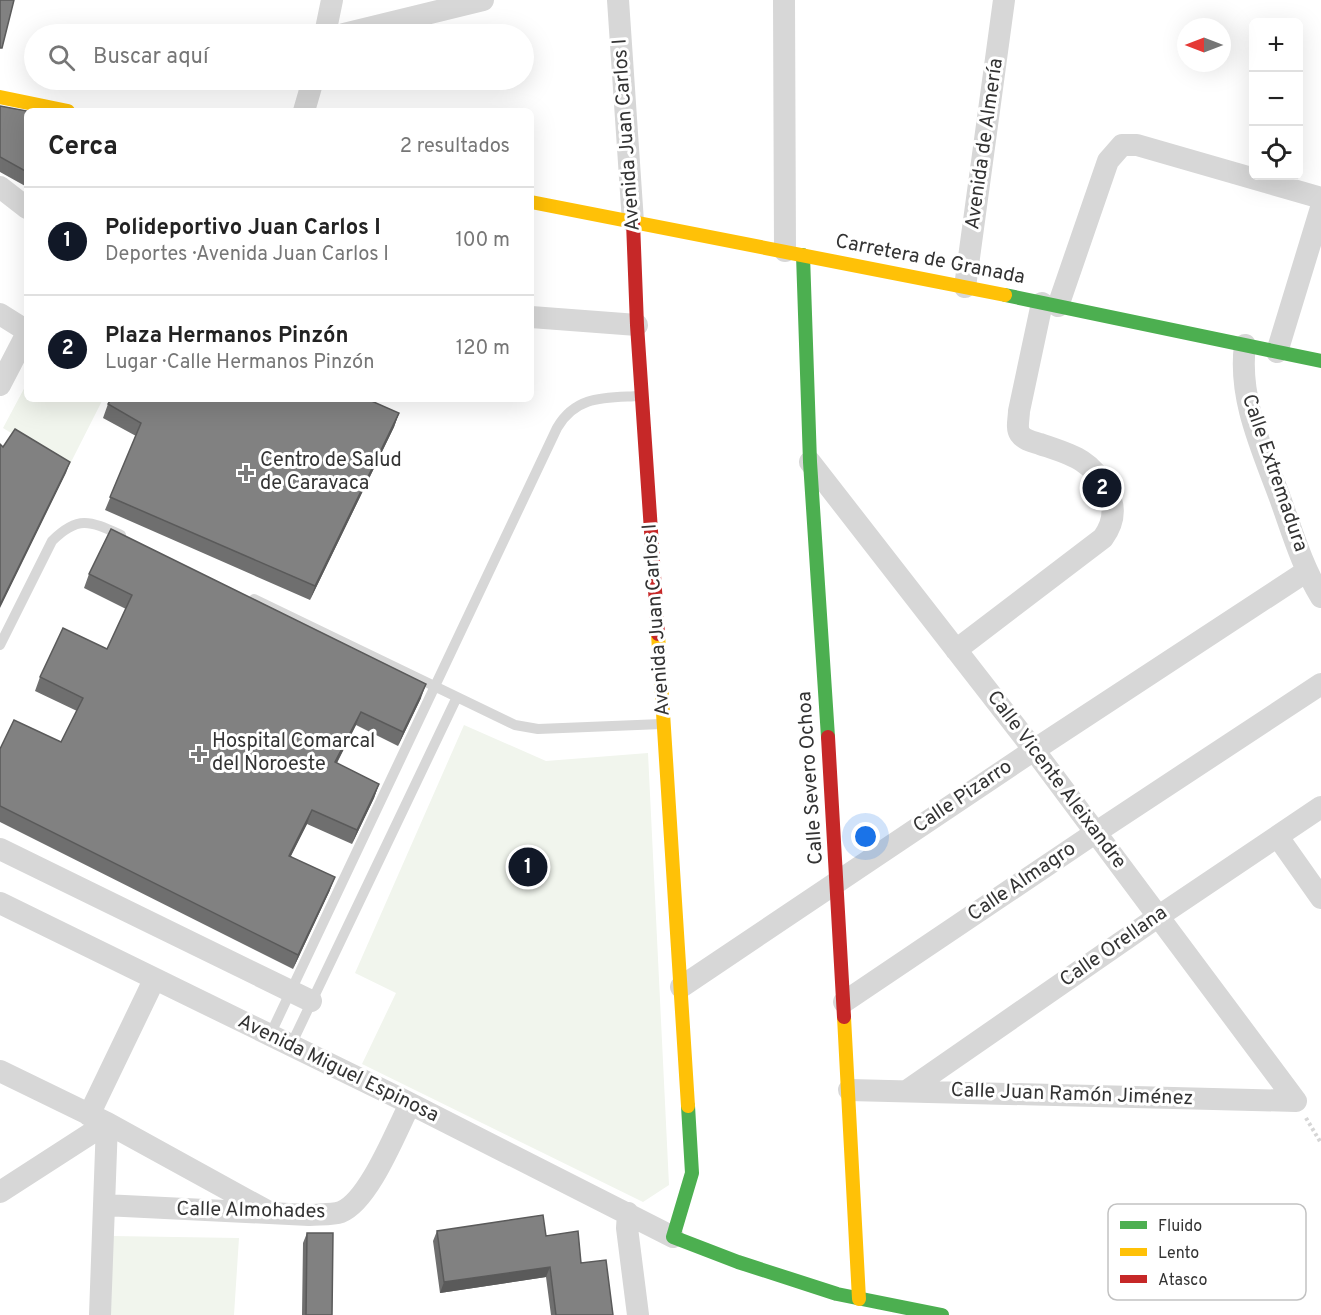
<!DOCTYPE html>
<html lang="es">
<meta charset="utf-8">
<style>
:root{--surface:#fff;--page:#f2f2f2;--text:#222;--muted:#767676;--line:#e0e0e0;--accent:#111827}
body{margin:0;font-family:Overpass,sans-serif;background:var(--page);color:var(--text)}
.controls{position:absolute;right:18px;top:18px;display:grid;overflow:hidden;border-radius:9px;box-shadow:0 6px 24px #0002}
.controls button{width:54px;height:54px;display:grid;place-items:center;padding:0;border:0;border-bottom:2px solid var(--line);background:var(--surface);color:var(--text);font:30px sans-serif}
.compass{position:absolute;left:1177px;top:18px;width:54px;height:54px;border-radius:50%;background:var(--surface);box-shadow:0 6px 24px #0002;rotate:270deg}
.you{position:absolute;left:866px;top:837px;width:21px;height:21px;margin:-15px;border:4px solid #fff;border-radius:50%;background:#1a73e8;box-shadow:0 0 0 9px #1a73e833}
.badge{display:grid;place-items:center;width:39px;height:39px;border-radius:50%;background:var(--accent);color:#fff;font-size:20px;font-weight:700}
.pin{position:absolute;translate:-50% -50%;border:3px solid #fff;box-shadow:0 2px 6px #0006}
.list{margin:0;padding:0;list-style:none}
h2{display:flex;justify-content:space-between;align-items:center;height:78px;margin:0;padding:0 24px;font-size:26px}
h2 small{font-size:20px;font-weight:400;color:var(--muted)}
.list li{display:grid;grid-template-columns:39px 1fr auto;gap:18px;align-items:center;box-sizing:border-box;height:108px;padding:0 24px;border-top:2px solid var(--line)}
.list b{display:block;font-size:22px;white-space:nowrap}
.list p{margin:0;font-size:20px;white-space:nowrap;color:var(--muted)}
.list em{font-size:20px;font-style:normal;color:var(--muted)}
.icon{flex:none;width:33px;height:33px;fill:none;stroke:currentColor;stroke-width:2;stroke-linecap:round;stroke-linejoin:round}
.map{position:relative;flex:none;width:1321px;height:1315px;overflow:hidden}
.search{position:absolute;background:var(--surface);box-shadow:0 6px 24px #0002;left:24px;top:24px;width:510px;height:66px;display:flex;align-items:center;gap:15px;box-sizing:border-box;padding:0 21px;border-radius:33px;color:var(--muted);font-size:22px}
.panel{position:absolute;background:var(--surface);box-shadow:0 6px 24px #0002;left:24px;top:108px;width:510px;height:294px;border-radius:9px}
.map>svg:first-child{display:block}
.green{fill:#f1f5ed}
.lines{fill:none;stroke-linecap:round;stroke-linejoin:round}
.path{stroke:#d6d6d6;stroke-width:4;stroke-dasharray:3 3;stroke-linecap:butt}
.lane{stroke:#d7d7d7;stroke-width:10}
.street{stroke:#d7d7d7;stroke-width:22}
.fast{stroke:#4caf50;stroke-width:14}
.slow{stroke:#ffc107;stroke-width:14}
.jam{stroke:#c62828;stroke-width:14}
.wall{fill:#6f6f6f}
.shaded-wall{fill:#5a5a5a}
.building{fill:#818181;stroke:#5a5a5a;stroke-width:1.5}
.poi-dot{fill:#7a7a7a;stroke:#fff;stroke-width:2}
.labels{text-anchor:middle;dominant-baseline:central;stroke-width:6;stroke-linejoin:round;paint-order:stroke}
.street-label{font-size:20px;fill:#333;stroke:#fff}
.poi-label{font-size:20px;fill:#333;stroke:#fff;text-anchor:start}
.key{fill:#fff;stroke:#c2c2c2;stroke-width:1.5}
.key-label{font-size:16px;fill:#333}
</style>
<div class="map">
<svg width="1321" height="1315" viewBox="0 0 1321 1315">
<rect width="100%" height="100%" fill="#fff"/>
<path class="green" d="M27,383V399H103L68,468L3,428Z
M464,725L546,761L648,753L669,1185L643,1202L362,1064L396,993L355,973Z
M112,1236L239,1238L234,1315H111Z"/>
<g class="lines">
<path class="path" d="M1306,1118L1321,1143"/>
<path class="lane" d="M254,599L515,725L538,729L662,724
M0,645L52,541C78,515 90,521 121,535
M270,1035L557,428C576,395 605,398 639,396
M291,1045L457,697"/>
<path class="street" d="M618,0L633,222
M784,0L785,251
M325,34L332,0
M344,34L483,0
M304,111L313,80
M0,187L27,208
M965,287L1004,0
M1058,306L1108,161L1122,145H1137L1321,198
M0,314L27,331
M531,317L637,325
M1245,345C1238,398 1262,449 1280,498C1292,531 1302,566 1321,597
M1277,352L1321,208
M0,385L27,333
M810,462L1034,750L1296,1101
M956,650L1103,538C1114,523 1116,507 1107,490C1091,459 1072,455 1040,444C1034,442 1024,440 1020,434C1016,428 1019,418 1019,411L1042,303
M1278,837L1321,898
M0,849L311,1001
M0,903L401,1099L673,1237
M681,987L1034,750L1307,571
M844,1002L1095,833L1321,684
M0,1071L107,1123L267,1211
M849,1090L1296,1101
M908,1090L1159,916L1321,807
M89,1115L154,980
M0,1192L107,1123
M104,1205L309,1215C319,1214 332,1215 341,1212C369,1201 396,1131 410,1104
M628,1213L627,1228L638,1315
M100,1315L107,1123"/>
<path class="fast" d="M803,255L810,462L828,737
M1005,295L1321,361
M688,1106L692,1173L673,1237L738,1262L837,1294L942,1315"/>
<path class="slow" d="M0,97L68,111
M531,202L1005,295
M658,634L688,1106
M844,1017L859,1299"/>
<path class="jam" d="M633,222L637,325L658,634
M828,737L844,1017"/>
</g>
<path class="wall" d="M0,106L27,111V187L0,172Z
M108,404L399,413L394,427L310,600L105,510L136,436L103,418Z
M89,574L421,698L398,746L356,725L337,763L379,784L374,798L352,844L307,824L291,856L330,890L293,969L0,822V749L61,742L77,711L35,691L40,677L107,649L126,609L84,588Z
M437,1231L546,1236L581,1263L613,1315H551L546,1277L440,1293L433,1241Z
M307,1233L332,1315H302L303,1243Z"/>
<path class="shaded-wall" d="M399,413L394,427L310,600L315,586Z
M70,462L66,473L0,608V605Z
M426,684L421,698L398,746L403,732Z
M361,712L356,725L330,776L335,762Z
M379,784L374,798L352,844L357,830Z
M312,810L307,824L284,869L289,856Z
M335,877L330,890L293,969L298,955Z
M550,1267L546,1277L440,1293L444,1282Z"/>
<path class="building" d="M0,0H14L2,48H0Z
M0,106L27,111V172L0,157Z
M111,399H367L399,413L315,586L110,497L141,423L108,404Z
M15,429L70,462L0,605V444L3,447Z
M111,529L426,684L403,732L361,712L335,762L379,784L357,830L312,810L289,856L335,877L298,955L0,806V749L14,720L61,742L83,698L40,677L63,628L107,649L132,595L89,574Z
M543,1215L546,1236L578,1231L581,1263L606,1260L613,1315H556L550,1267L444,1282L437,1231Z
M307,1233H333L332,1315H306Z"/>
<g class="poi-dot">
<path d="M243 464h6v6h6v6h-6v6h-6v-6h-6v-6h6z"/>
<path d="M196 745h6v6h6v6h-6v6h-6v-6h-6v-6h6z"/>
</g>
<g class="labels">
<g class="street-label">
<text transform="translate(627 135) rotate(-94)">Avenida Juan Carlos I</text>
<text transform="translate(985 144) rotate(-82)">Avenida de Almería</text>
<text transform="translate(930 260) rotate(11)">Carretera de Granada</text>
<text transform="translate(1274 473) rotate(71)">Calle Extremadura</text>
<text transform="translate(657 620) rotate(-94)">Avenida Juan Carlos I</text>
<text transform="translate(811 778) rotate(-94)">Calle Severo Ochoa</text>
<text transform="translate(1056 780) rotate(53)">Calle Vicente Aleixandre</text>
<text transform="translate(963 797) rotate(-34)">Calle Pizarro</text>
<text transform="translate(1022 882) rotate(-34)">Calle Almagro</text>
<text transform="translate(1114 947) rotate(-35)">Calle Orellana</text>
<text transform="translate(338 1069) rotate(26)">Avenida Miguel Espinosa</text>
<text transform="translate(1072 1095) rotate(2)">Calle Juan Ramón Jiménez</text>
<text transform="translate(251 1211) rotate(1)">Calle Almohades</text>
</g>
<g class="poi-label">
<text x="260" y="461">Centro de Salud<tspan x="260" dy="23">de Caravaca</tspan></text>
<text x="212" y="742">Hospital Comarcal<tspan x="212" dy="23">del Noroeste</tspan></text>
</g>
</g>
<rect x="1108" y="1204" width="198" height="96" rx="9" class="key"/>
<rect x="1120" y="1221" width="27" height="8" fill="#4caf50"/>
<rect x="1120" y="1248" width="27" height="8" fill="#ffc107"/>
<rect x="1120" y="1275" width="27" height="8" fill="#c62828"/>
<g class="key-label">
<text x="1158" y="1231">Fluido</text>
<text x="1158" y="1258">Lento</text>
<text x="1158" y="1285">Atasco</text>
</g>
</svg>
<div class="controls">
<button>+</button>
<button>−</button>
<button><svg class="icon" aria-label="locate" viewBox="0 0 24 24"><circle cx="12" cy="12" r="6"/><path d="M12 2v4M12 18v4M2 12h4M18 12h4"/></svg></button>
</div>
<svg class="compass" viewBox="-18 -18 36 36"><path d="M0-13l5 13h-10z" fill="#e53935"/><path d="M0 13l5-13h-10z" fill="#767676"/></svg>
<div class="you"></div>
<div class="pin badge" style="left:528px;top:867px">1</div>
<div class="pin badge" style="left:1102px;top:488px">2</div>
<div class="search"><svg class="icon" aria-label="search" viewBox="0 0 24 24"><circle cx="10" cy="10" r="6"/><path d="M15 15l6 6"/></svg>Buscar aquí</div>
<section class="panel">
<h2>Cerca<small>2 resultados</small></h2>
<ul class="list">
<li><span class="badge">1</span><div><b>Polideportivo Juan Carlos I</b><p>Deportes · Avenida Juan Carlos I</p></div><em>100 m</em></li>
<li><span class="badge">2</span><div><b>Plaza Hermanos Pinzón</b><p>Lugar · Calle Hermanos Pinzón</p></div><em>120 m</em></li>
</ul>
</section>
</div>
